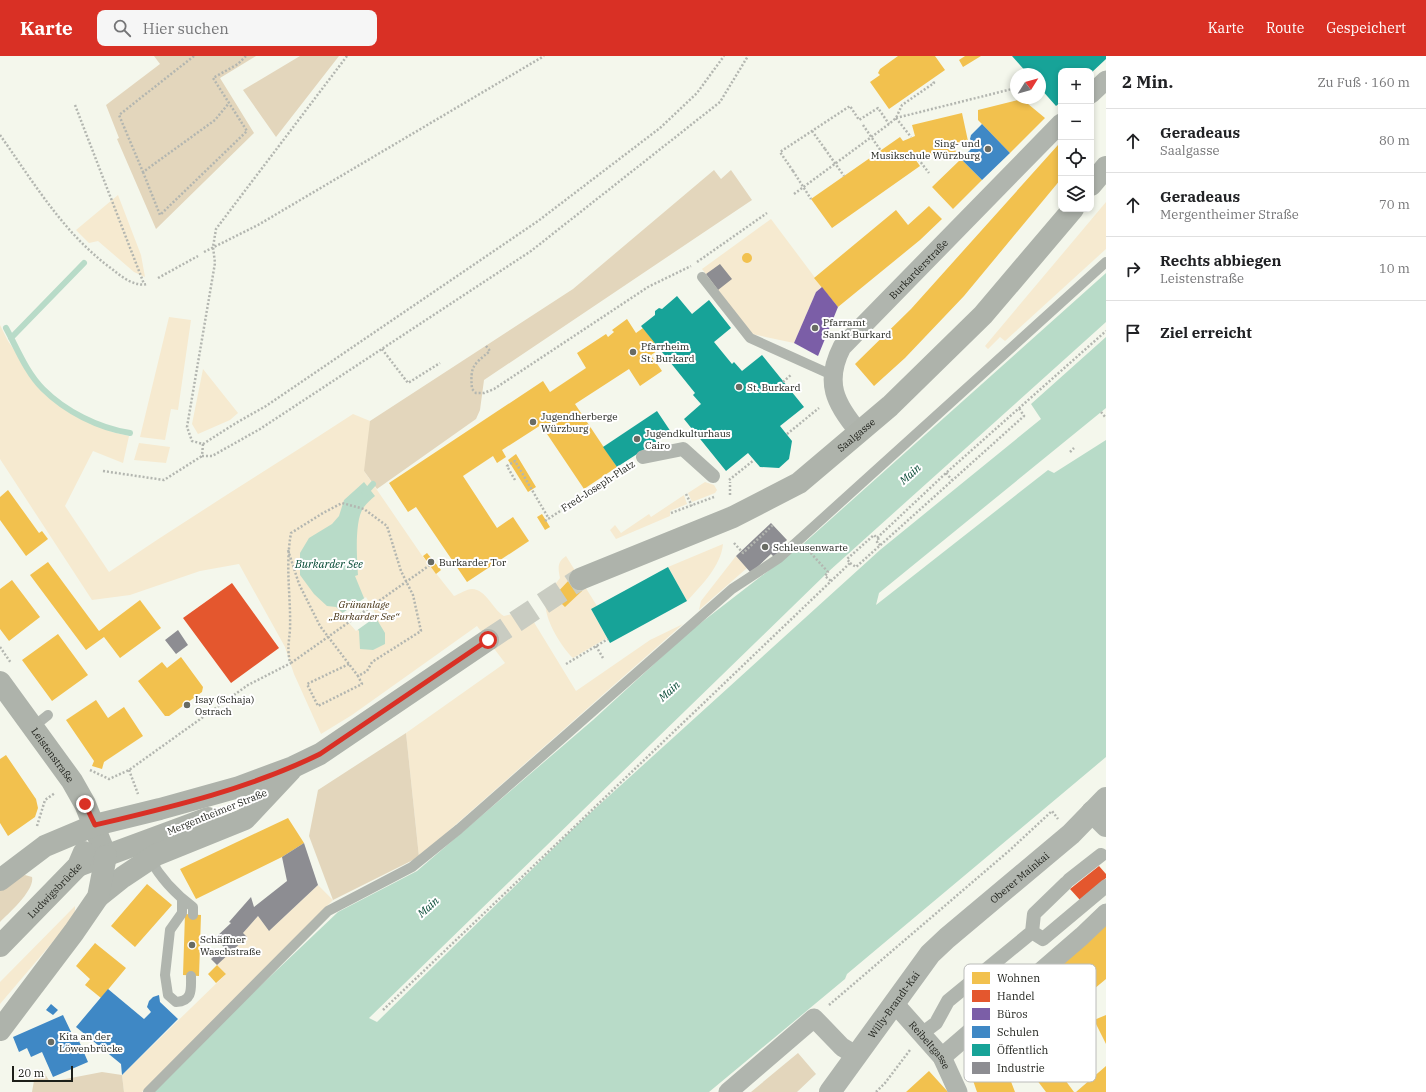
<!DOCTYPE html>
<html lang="de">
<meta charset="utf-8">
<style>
:root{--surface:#fff;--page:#f6f6f6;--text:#202124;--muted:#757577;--line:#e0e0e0;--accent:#d93025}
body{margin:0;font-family:"IBM Plex Serif",serif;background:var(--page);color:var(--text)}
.controls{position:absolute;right:12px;top:12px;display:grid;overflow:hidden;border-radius:8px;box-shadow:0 2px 6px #0003}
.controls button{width:36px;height:36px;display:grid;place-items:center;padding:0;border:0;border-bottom:1px solid var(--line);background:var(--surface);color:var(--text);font:20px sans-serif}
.compass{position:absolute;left:1010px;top:12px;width:36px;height:36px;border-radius:50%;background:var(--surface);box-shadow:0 2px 6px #0003;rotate:53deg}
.scale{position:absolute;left:12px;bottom:10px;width:61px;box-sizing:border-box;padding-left:4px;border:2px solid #1d1f19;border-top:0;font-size:11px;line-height:14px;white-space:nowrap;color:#1d1f19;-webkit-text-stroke:3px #fff;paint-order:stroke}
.stop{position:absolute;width:12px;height:12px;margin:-9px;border:3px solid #d93025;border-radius:50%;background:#fff}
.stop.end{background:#d93025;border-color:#fff;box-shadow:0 1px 4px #0008}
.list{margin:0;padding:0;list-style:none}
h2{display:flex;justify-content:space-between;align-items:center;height:52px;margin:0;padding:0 16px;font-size:17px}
h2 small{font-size:13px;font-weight:400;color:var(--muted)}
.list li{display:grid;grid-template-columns:26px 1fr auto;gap:12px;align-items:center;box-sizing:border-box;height:64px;padding:0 16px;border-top:1px solid var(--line)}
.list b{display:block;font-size:15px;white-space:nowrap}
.list p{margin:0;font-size:13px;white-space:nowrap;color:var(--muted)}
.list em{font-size:13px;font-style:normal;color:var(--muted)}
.icon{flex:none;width:22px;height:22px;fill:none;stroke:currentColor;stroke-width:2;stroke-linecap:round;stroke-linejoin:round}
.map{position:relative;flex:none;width:1106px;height:1036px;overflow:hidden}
header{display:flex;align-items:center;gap:24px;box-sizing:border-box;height:56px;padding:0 20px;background:var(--accent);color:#fff}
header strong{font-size:19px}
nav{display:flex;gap:22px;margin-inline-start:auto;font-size:14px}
.search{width:280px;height:36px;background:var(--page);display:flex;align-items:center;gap:10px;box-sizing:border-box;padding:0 14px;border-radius:8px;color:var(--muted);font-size:15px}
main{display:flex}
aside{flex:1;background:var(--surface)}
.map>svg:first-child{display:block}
.green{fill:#f6ead0}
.forest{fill:#e3d6bc}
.water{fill:#b8dbc8}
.pier{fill:#f4f7ec}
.homes{fill:#f2c14e}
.shops{fill:#e4572e}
.offices{fill:#7b5ea7}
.schools{fill:#3f88c5}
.public{fill:#17a398}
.industry{fill:#8d8d92}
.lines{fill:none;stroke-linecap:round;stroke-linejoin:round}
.stream{stroke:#b8dbc8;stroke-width:6}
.secondary-tunnel{stroke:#c9ccc2;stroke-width:22;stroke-dasharray:22 11;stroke-linecap:butt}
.path{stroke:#b3b6b0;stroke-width:2.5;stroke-dasharray:2 2;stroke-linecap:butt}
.service{stroke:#b0b5ae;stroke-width:10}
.pedestrian{stroke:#b0b5ae;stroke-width:14}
.minor{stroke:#b0b5ae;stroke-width:19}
.tertiary{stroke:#b0b5ae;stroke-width:22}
.secondary{stroke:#aeb3ab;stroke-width:22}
.path-bridge{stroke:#b3b6b0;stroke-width:2.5;stroke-dasharray:2 2;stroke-linecap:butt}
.route{stroke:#d93025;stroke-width:5}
.poi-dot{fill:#686b63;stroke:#fff;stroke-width:1.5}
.labels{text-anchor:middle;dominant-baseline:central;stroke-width:4;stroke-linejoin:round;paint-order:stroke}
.poi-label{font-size:10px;fill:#1d1f19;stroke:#fff;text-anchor:start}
.street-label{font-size:10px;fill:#1d1f19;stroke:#fff}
.park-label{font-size:10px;font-style:italic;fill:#453212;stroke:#fff}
.water-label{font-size:11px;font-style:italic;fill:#014631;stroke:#fff}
.key{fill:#fff;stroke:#bbbcba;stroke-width:1}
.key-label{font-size:11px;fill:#1d1f19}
</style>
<header>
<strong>Karte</strong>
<div class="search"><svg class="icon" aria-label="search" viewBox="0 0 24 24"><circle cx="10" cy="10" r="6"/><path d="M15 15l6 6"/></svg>Hier suchen</div>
<nav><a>Karte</a><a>Route</a><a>Gespeichert</a></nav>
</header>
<main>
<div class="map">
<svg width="1106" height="1036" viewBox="0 0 1106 1036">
<rect width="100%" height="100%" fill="#f4f7ec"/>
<path class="green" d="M118,139L141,199L145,221L134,216L98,185L89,187L76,174Z
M1106,146V193L1005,285L1000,281L988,293L985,290Z
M771,163L822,231L816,236L794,287L752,278L702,213Z
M169,261L191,264L178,354L171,353L165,384L140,381Z
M0,269L8,285L42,335L67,355L112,376L129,380L123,407L93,395L65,450L109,516C190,461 272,411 353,358L370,365L386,399L364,415L423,501L454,540C459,538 467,533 472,533C486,533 493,554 504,560L520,556L532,563L576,635L650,584L683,568L419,801L406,677L505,607L477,570L352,659L321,678L294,618L285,591L239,508L200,515L130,539L92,544L0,403Z
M203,313L238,357L230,364L198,378L192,368Z
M139,387L170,391L166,407L134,404Z
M705,426L714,429L717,434L715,437L692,446L688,437Z
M684,439L687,448L670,455V460L616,483L610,474L615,469L621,477L649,458L651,461Z
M723,488C721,510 701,530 687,545L668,511Z
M566,500L597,550L591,553L607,582L573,602C561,591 542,560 546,543C548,536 556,528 560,522C558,512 557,506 566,500Z
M736,500L747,512L699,554L701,545Z
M318,829L333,844L142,1036H124L122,1019L226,918L217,909L247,881L243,877L258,860L269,875Z
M75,850V857L68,868L0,948V926Z"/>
<path class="forest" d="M154,0H256L220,22L254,77L156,173L117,83L119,82L106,49L160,8Z
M300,0H339L276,81L243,34Z
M714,114L721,123L731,114L752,144L484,324L480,354L476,363L377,433L364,415L370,365L573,233Z
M406,677L419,801L333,844L309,780L318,734Z
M25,819L32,821C35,834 9,857 0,866V834L16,823Z
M798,997L816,1018L797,1036H751Z
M43,1015L50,1026L102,1016L122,1019L124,1036H32L35,1019Z"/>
<path class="water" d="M1106,217V266L828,516L369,962L377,966L577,769L880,494L1041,363L1031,348L1106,281V352L879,537L876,549L1048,414L1054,417L1106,384V701L847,918L845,923L709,1036H152L241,948L338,856L417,815L593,664L689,576L803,488Z
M364,426L375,440C371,443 367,447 364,451C354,463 357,504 358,519L355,520L364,542L385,577V588L373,594L360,593L359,575L349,563L336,551L327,550L314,538L300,519V497L309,482L332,468L339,460L344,444Z"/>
<path class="pier" d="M366,541L377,560L356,575L341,558Z"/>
<path class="homes" d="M898,0H935L945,14L889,53L870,26L880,19L878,17L880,13Z
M965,0H981L963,11L959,4Z
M1022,43L1045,62L1010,97L978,64V54Z
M962,57L968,85L954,88L956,97L935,102L934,98L920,102L913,100L920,110L832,172L811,143L900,81L903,85L915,80L912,69Z
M1058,89L1061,91V123L964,240L905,302L874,330L855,308L911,253Z
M961,103L982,124L953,153L932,131Z
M929,150L942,163L920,184L838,251L814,222L896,154L908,169Z
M742 202a5 5 0 1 1 10 0a5 5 0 1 1-10 0Z
M627,263L636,277L643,272L660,293L651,299L662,315L640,330L629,313L575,348L617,411L584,433L541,369L502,394L506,401L497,407L493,400L463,420L497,472L513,461L529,485L467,526L416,451L408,456L389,427L543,325L550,336L586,312L577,297L606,278L608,281L614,276L612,274Z
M516,398L536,431L528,436L508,404Z
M8,434L39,477L42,475L48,483L26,500L0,464V441Z
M542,458L550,471L545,474L537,461Z
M427,497L441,514L436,518L423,500Z
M48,506L99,575L140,544L161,572L120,602L104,581L86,594L30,519Z
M570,523L582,535L565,551L554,540Z
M12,524L40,561L9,585L0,573V533Z
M58,578L88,619L52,645L22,604Z
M181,601L203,631L202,636L169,660H165L138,625L162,606L167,612Z
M96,644L108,662L124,651L143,680L104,706L102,713L92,710L94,705L66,664Z
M6,699L36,743L38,752L35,761L8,780L0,767V703Z
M288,762L304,787L282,801L196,843L180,813Z
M147,828L172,849L135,891L111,870Z
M185,858L201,859L199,920L183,919Z
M1106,862V923L1034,983L1013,1012L1010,1023L1015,1036H977L968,1010L982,985L1011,950Z
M95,887L126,912L101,942L85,929L90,923L76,910Z
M217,909L226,918L216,927L208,918Z
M1106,959V988L1094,964Z
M1048,1001L1074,1036H1046L1030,1015Z
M1106,1010V1036H1076Z
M929,1015L948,1036H906Z"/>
<path class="shops" d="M232,527L279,592L231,627L183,562Z
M1099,810L1106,818V822L1080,844L1070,833Z"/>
<path class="offices" d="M822,231L838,251L818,300L794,287L816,236Z"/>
<path class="schools" d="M982,68L1010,97L982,124L961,103L975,89L970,83L971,79Z
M108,933L144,963L151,956L147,951L149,945L153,941L159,939L160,946L178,963L122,1019L121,1008L76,971Z
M51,948L58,954L53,959L46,954Z
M63,959L73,980L76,978L88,1006L53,1021L42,996L31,1001L27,992L19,996L13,981Z"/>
<path class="public" d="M1012,0H1106V3L1091,17V15H1061V46L1056,50L1040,32V18H1028Z
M677,240L692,258L709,244L731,272L714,286L732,308L734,306L742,315L762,299L804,351L780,370L792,385L789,403L779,412L760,411L748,397L726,415L684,363L701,348L693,339L695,337L641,270L655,259V255L659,252L662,253Z
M657,355L671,376L617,411L603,391Z
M668,511L687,545L610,587L591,553Z"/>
<path class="industry" d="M720,208L732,223L718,234L706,218Z
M771,467L787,484L785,486L788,489L775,502L771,498L751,517L736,500Z
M178,574L188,589L176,598L165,584Z
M304,787L318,829L269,875L258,860L243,877L247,881L217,909L211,903L224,891L215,882L231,867L229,866L251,841L254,851L287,825L282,801Z"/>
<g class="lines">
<path class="stream" d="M6,272C17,292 26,316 43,333C65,355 98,372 130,377
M11,282L84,207
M365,437L373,428"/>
<path class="secondary-tunnel" d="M488,584L580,523"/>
<path class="path" d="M194,0L119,59L143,116L215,64L229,47
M347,0L216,173L213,191L215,207L187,371L192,385L203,388L236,367L266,350L538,165L660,72L697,37L724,0
M75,49L144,228
M896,62L1016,32
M896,62L911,81
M812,75L825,93
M0,79C34,127 64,178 112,213C122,221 134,231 148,228
M916,100L929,117
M793,115L780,96L850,50L859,64L878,52L889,68
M143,116L160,159L247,75L213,22L238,8L246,0
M794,138L889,68L896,62L902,49L934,27L932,24
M204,196L258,169L544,0
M697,206L767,157
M158,222L198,200
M486,290L490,295C473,309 470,310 472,333L476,337H484L494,333L648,231L691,210
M382,293L408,327L440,307
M783,326L792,318
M1101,356L1106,362
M787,378L819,352
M203,388L202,400H212L260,373L531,195L720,46L748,0
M1070,396L1074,392
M103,415L164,424L202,400
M946,417L952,424
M515,424L507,410L515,405L549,463
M729,424L754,404
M686,438L692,450
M730,439V426
M671,457L714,441
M545,465L630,409
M878,482L879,485L877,486L880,489
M734,487L743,497L773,469
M288,494L299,528L320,570L358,620L367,615L372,606L421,575L413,539L401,515L387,470L364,453L342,447L323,457L291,477C285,511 291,540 290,573C289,587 287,592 290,607
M808,494L828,516L825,520L831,525
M850,507L856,511L1024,360L1019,352
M596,590L603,602
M0,591L11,607
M349,608L307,628L318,650L362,628L358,620
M566,608L608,583
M90,714L109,723L129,714L248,629L291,607
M129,714L138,738
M37,770L45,744L55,737
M829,949L1010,794L1052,755L1058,763
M383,954L850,507L847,503L874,479L877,482L946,417L1106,275
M876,1036L885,1027L910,994"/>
<path class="service" d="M702,221L750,282L832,319
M33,671L48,659
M150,803C161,823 174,837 193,851V859
M182,843V857L170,874L165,919L168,939L176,946C193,945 191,933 191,920
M148,1036L328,855L412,811L459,773L732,533L779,502L1106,206"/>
<path class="pedestrian" d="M643,401L683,393L713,420
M1069,824L1101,799
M1032,876L1043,883L1106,830
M928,973L936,967L948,945L1032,876L1034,858L1066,827"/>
<g class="minor">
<path d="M1091,38L1106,24"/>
<path id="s1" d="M859,376C835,348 824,326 842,291L1061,67"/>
<path id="s2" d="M895,948L942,1001L958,1036"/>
<path d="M942,1001L1082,880L1106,857"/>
<path d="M728,1036L814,962L842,991L857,1000"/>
</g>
<g class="tertiary">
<path d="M1092,756L1106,770"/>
<path id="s3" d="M830,1036L930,898L947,882L1071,778L1106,742"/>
</g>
<g class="secondary">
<path d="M1091,129L1106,111"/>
<path id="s4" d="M580,523L733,461L799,427L890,350L983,259L1073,153"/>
<path id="s5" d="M0,626L72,725L85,748L106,800"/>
<path d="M78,810L208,762"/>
<path d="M0,824L45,790L95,769L160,753L239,731L293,711L320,698L488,584"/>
<path d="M98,841L123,821L156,799L245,763L291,714"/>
<path id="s6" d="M0,890L78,810L84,796"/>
<path d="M0,974L74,876L98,841L106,800"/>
</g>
<path class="path-bridge" d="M863,69L881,95
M825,93L844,120
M793,115L811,143
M291,607L430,509"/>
</g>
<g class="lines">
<path class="route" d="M85,748L95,769C171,751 249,733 320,698L488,584"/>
</g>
<g class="poi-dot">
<circle cx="988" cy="93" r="4"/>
<circle cx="815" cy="272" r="4"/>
<circle cx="633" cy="296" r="4"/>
<circle cx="739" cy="331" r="4"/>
<circle cx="533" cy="366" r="4"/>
<circle cx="637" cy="383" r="4"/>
<circle cx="765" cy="491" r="4"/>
<circle cx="431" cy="506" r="4"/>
<circle cx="187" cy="649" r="4"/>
<circle cx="192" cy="889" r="4"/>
<circle cx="51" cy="986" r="4"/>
</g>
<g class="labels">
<g class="poi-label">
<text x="980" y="87" text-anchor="end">Sing- und<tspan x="980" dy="12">Musikschule Würzburg</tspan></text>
<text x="823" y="266">Pfarramt<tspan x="823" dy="12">Sankt Burkard</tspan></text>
<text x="641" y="290">Pfarrheim<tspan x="641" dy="12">St. Burkard</tspan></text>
<text x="747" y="331">St. Burkard</text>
<text x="541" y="360">Jugendherberge<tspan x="541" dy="12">Würzburg</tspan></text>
<text x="645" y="377">Jugendkulturhaus<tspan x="645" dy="12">Cairo</tspan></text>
<text x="773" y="491">Schleusenwarte</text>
<text x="439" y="506">Burkarder Tor</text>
<text x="195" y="643">Isay (Schaja)<tspan x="195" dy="12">Ostrach</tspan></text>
<text x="200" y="883">Schäffner<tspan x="200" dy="12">Waschstraße</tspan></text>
<text x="59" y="980">Kita an der<tspan x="59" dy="12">Löwenbrücke</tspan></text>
</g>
<g class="street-label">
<text stroke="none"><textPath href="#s1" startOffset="203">Burkarderstraße</textPath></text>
<text stroke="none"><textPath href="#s4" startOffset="314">Saalgasse</textPath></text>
<text transform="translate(598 430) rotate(-33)">Fred-Joseph-Platz</text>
<text stroke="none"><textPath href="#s5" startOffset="90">Leistenstraße</textPath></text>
<text transform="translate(217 756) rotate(-22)">Mergentheimer Straße</text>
<text stroke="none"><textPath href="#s3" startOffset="288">Oberer Mainkai</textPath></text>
<text stroke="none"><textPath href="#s6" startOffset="78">Ludwigsbrücke</textPath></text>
<text stroke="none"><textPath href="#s3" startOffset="108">Willy-Brandt-Kai</textPath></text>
<text stroke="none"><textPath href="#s2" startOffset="54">Reibeltgasse</textPath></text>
</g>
<g class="park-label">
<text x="364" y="548">Grünanlage<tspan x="364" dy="12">„Burkarder See“</tspan></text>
</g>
<g class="water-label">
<text transform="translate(910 418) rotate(-42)">Main</text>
<text x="329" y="508">Burkarder See</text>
<text transform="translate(669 635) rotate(-42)">Main</text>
<text transform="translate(428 851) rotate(-42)">Main</text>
</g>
</g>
<rect x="964" y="908" width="132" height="118" rx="6" class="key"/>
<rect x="972" y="916" width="18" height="12" fill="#f2c14e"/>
<rect x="972" y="934" width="18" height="12" fill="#e4572e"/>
<rect x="972" y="952" width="18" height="12" fill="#7b5ea7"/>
<rect x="972" y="970" width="18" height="12" fill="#3f88c5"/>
<rect x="972" y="988" width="18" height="12" fill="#17a398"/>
<rect x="972" y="1006" width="18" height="12" fill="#8d8d92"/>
<g class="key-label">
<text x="997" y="926">Wohnen</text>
<text x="997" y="944">Handel</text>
<text x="997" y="962">Büros</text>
<text x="997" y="980">Schulen</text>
<text x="997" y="998">Öffentlich</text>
<text x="997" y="1016">Industrie</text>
</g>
</svg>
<div class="controls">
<button>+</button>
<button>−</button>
<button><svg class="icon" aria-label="locate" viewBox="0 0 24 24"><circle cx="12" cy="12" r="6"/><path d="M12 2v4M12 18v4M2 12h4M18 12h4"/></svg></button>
<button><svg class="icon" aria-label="layers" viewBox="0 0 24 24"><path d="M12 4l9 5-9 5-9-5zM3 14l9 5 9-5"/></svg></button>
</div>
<svg class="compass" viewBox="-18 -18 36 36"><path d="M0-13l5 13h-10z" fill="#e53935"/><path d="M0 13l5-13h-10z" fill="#757577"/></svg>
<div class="scale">20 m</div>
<div class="stop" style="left:488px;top:584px"></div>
<div class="stop end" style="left:85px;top:748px"></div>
</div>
<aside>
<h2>2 Min.<small>Zu Fuß · 160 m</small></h2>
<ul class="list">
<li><svg class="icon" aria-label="ahead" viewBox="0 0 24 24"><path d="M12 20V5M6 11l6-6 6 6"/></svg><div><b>Geradeaus</b><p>Saalgasse</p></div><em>80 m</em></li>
<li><svg class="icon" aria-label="ahead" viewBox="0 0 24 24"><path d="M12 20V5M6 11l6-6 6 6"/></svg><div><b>Geradeaus</b><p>Mergentheimer Straße</p></div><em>70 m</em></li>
<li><svg class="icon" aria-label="right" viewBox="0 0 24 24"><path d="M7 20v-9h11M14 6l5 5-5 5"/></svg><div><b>Rechts abbiegen</b><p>Leistenstraße</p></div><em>10 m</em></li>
<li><svg class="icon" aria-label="arrive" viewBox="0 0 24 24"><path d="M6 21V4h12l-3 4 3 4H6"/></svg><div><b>Ziel erreicht</b></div></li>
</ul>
</aside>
</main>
